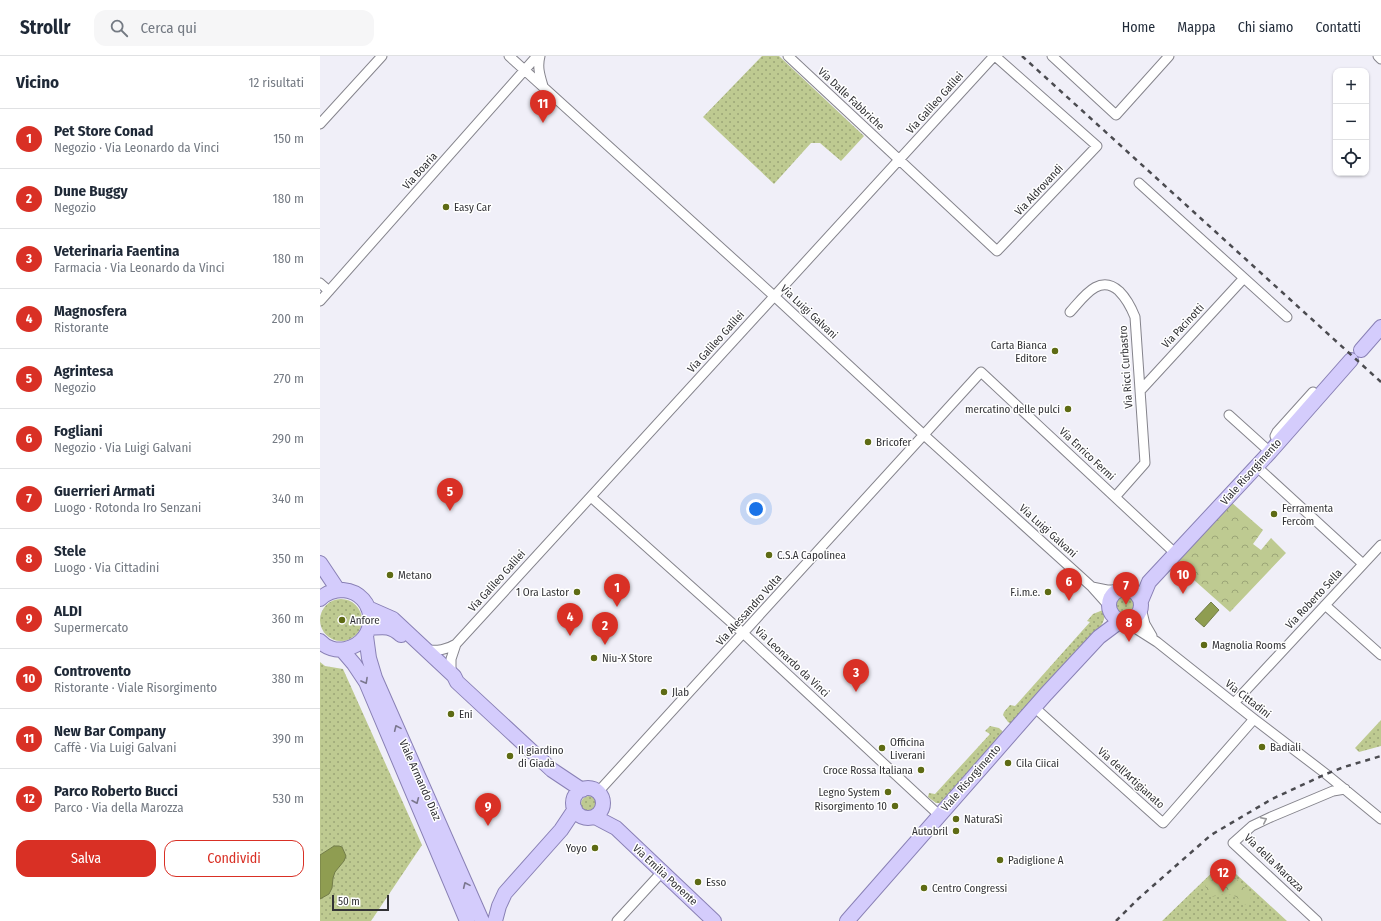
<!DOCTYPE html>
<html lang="it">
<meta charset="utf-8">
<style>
:root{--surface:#fff;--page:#f6f6f7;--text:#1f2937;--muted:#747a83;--line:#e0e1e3;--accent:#d93025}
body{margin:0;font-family:"Fira Sans Condensed",sans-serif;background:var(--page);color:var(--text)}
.controls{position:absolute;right:12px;top:12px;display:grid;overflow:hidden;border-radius:8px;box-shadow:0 1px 3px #0004}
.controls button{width:36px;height:36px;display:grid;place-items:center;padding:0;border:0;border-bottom:1px solid var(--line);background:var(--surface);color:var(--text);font:20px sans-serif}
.scale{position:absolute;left:12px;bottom:10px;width:57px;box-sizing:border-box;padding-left:4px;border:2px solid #323236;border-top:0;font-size:11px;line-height:14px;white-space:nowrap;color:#323236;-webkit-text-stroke:3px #fff;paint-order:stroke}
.you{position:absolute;left:436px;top:453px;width:14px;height:14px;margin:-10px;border:3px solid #fff;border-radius:50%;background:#1a73e8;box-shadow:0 0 0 6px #1a73e833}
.badge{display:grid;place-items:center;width:26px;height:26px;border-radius:50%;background:var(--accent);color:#fff;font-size:13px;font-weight:700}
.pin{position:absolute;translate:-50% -33px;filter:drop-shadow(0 1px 2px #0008)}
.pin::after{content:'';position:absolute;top:21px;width:14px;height:12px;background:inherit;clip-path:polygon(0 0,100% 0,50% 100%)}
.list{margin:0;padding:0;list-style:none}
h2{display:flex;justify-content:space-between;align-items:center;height:52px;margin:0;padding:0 16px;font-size:17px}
h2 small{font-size:13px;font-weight:400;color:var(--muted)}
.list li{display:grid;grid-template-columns:26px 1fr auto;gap:12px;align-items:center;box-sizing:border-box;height:60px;padding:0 16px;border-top:1px solid var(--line)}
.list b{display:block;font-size:15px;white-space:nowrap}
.list p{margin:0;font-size:13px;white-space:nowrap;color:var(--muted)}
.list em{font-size:13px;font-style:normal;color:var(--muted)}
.actions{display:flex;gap:8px;padding:12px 16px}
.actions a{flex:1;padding:9px 0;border:1px solid var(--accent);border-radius:12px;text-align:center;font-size:14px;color:var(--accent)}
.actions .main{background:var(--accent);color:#fff}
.icon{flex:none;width:22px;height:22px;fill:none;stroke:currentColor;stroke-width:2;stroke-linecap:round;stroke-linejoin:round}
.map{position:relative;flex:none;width:1061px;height:865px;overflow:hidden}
header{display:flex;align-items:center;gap:24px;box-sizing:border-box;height:56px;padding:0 20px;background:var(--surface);border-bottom:1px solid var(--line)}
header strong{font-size:19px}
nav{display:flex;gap:22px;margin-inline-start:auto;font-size:14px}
.search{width:280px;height:36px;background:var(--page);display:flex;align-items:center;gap:10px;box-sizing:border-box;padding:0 14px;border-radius:12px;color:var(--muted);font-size:15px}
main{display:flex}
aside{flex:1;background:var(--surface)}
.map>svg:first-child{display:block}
.green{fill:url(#green-dots)}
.forest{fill:url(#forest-crowns)}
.water{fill:#8f9d51;stroke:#737d49}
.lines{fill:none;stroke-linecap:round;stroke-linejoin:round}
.street-casing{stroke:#85848c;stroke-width:11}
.primary-casing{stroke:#8980b5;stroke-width:16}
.street{stroke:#fff;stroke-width:9}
.primary{stroke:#d4ccfc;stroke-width:14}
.rail{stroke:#4b4b50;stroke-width:2.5;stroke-dasharray:5 5;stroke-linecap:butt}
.oneway{stroke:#7b778f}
.oneway2{stroke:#98989a}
.poi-dot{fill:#5e6b14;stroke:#fff;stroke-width:1.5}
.labels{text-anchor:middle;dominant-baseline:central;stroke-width:3;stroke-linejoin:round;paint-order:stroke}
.street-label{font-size:11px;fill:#323236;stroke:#fff}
.poi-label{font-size:11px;fill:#323236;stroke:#fff;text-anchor:start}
</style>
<header>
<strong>Strollr</strong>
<div class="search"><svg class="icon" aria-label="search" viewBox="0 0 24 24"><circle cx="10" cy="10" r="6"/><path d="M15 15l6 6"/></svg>Cerca qui</div>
<nav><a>Home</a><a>Mappa</a><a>Chi siamo</a><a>Contatti</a></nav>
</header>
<main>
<aside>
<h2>Vicino<small>12 risultati</small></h2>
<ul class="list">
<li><span class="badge">1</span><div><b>Pet Store Conad</b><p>Negozio · Via Leonardo da Vinci</p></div><em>150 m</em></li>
<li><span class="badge">2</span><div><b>Dune Buggy</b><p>Negozio</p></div><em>180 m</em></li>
<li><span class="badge">3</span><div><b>Veterinaria Faentina</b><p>Farmacia · Via Leonardo da Vinci</p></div><em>180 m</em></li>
<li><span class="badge">4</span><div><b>Magnosfera</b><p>Ristorante</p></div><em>200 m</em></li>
<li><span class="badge">5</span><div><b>Agrintesa</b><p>Negozio</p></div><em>270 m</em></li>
<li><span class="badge">6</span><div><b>Fogliani</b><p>Negozio · Via Luigi Galvani</p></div><em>290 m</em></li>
<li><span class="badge">7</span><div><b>Guerrieri Armati</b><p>Luogo · Rotonda Iro Senzani</p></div><em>340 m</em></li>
<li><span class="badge">8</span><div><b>Stele</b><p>Luogo · Via Cittadini</p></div><em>350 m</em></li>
<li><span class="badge">9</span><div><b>ALDI</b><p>Supermercato</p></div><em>360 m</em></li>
<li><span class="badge">10</span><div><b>Controvento</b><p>Ristorante · Viale Risorgimento</p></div><em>380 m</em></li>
<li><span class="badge">11</span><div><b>New Bar Company</b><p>Caffè · Via Luigi Galvani</p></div><em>390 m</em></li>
<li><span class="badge">12</span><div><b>Parco Roberto Bucci</b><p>Parco · Via della Marozza</p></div><em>530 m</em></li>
</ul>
<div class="actions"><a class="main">Salva</a><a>Condividi</a></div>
</aside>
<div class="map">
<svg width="1061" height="865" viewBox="0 0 1061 865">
<defs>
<pattern id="green-dots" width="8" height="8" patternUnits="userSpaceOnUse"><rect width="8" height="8" fill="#beca91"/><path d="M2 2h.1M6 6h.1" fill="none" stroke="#9ba577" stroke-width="1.8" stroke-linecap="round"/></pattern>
<pattern id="forest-crowns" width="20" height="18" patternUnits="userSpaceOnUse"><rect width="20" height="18" fill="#beca91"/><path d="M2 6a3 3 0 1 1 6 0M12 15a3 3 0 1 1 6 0" fill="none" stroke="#9ba577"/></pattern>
</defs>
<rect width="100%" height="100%" fill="#f0eff8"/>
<path class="green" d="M442,0H459L544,80L521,105L500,87H491L454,128L383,61Z
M793 549a12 12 0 1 1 24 0a12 12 0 1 1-24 0Z
M0 564a21 21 0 1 1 42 0a21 21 0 1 1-42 0Z
M783,554C788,562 780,572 775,578L692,668L688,666L683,659L684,656L690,649L695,650L770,566L767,565L773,558Z
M0,606L5,610L23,613L102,789L51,865H0Z
M1061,664V690L1039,696L1035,692Z
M670,670L679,672L683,676L682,678L620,747H616L608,741L609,737L615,738L670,678L665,675Z
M261 748a8 8 0 1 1 16 0a8 8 0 1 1-16 0Z
M903,806L967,865H842Z"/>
<path class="forest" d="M911,446L943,474L933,488L941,494L951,482L966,497L910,556L856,508Z
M903,809L928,835C932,841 932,843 927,849C921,848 920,843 914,840C907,836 898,840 891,841C887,837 886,833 885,828Z"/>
<path class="water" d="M891,546L899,554L884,571L875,563Z
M14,790H19L22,791L26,800L24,805L15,816L13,822L12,832L9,838L0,843V799Z"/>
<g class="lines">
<defs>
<path id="street" d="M189,0L454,240L604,379L772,531L789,550
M220,0C217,11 220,20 223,30
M468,0L677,195L777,90L675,0
M732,0L796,59L849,0
M1058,0L1061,3
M0,68L62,0
M819,127L967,261
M0,227L9,235
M0,245L217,0
M750,256C763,242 779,217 799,235C807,243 811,251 815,261L825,407L795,441
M820,335L924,222
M909,359L950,396
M958,386L955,380L957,376L993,336
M936,410L1043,508
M271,441L423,577L619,759
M772,531L787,534H800
M1005,549L1061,599
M821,552L825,568L832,580
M804,565L837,586L934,663L1006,718L1061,763
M106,594C118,595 126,594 136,588L674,0
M131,617V603L136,588
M914,647L1061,489
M714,651L843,767L934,663
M278,736L661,316L856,498
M297,865L342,816
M997,865L913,787L932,770L951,761L1013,735L1025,733"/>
<path id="primary" d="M1041,294L1061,271
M0,507L18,534
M789 549a16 16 0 1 1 32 0a16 16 0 1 1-32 0Z
M0,543C6,537 14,534 23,534C58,537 60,586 25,593C16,595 6,592 0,585
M821,545L829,526L950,396L1031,304
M48,552L73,563L134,620L137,626L232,714L262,734
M50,572C63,571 70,569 81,579
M46,580L49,602L55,622L162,865
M22,594L34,608L46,626L147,865
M253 747a15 15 0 1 1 30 0a15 15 0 1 1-30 0Z
M275,761L296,772L394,865
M175,865L179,850L185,837L241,774L255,753
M527,865L726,638L779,581L795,569L802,565"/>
</defs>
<use href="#street" class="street-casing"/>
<use href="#primary" class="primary-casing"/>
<use href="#street" class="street"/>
<use href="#primary" class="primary"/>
<path class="rail" d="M702,0L1061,326
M796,865L818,843L891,779L952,743L1006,718L1024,711L1061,700"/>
</g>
<defs><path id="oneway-chevron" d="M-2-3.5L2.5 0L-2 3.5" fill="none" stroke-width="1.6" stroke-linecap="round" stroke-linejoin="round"/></defs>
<g class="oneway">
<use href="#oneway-chevron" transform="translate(45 625) rotate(61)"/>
<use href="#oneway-chevron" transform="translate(77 672) rotate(-114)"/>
<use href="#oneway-chevron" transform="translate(96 745) rotate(67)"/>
<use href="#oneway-chevron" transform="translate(146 829) rotate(-114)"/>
</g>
<use class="oneway2" href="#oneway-chevron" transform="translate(944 764) rotate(-26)"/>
<g class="poi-dot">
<circle cx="126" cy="151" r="4"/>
<circle cx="735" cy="295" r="4"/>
<circle cx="748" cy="353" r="4"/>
<circle cx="548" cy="386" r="4"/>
<circle cx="954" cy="458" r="4"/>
<circle cx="449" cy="499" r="4"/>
<circle cx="70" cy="519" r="4"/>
<circle cx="257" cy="536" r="4"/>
<circle cx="728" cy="536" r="4"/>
<circle cx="22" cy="564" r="4"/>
<circle cx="884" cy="589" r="4"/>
<circle cx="274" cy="602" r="4"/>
<circle cx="344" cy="636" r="4"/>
<circle cx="131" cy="658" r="4"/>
<circle cx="942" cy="691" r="4"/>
<circle cx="562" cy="692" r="4"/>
<circle cx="190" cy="700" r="4"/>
<circle cx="688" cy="707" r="4"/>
<circle cx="601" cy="714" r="4"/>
<circle cx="568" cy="736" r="4"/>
<circle cx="575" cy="750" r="4"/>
<circle cx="636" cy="763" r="4"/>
<circle cx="636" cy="775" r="4"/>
<circle cx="275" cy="792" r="4"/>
<circle cx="680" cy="804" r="4"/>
<circle cx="378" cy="826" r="4"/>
<circle cx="604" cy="832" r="4"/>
</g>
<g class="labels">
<g class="street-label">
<text transform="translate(531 43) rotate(43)">Via Dalle Fabbriche</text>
<text transform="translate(615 47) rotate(-48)">Via Galileo Galilei</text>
<text transform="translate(100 115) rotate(-48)">Via Boaria</text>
<text transform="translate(719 134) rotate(-47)">Via Aldrovandi</text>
<text transform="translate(489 256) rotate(43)">Via Luigi Galvani</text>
<text transform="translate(863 270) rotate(-47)">Via Pacinotti</text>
<text transform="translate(396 286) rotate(-48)">Via Galileo Galilei</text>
<text transform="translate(806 311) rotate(-94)">Via Ricci Curbastro</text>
<text transform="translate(767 398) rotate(43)">Via Enrico Fermi</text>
<text transform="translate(931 416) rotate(-48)">Viale Risorgimento</text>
<text transform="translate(728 475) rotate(42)">Via Luigi Galvani</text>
<text transform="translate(177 525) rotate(-48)">Via Galileo Galilei</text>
<text transform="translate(994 543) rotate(-47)">Via Roberto Sella</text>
<text transform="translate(429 554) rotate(-48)">Via Alessandro Volta</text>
<text transform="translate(472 606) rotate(43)">Via Leonardo da Vinci</text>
<text transform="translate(928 643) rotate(38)">Via Cittadini</text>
<text transform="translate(651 722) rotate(-49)">Viale Risorgimento</text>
<text transform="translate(811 722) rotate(42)">Via dell'Artigianato</text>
<text transform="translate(100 724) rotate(66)">Viale Armando Diaz</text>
<text transform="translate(954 807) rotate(44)">Via della Marozza</text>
<text transform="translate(345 819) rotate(43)">Via Emilia Ponente</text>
</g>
<g class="poi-label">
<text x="134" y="151">Easy Car</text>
<text x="727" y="289" text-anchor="end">Carta Bianca<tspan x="727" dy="13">Editore</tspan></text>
<text x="740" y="353" text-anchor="end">mercatino delle pulci</text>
<text x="556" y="386">Bricofer</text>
<text x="962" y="452">Ferramenta<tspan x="962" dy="13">Fercom</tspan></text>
<text x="457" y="499">C.S.A Capolinea</text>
<text x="78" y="519">Metano</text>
<text x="249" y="536" text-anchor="end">1 Ora Lastor</text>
<text x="720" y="536" text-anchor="end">F.i.m.e.</text>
<text x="30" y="564">Anfore</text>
<text x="892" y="589">Magnolia Rooms</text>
<text x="282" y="602">Niu-X Store</text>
<text x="352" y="636">Jlab</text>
<text x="139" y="658">Eni</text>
<text x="570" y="686">Officina<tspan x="570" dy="13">Liverani</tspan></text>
<text x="950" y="691">Badiali</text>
<text x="198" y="694">Il giardino<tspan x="198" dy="13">di Giada</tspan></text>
<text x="696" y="707">Cila Ciicai</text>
<text x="593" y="714" text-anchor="end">Croce Rossa Italiana</text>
<text x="560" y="736" text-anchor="end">Legno System</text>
<text x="567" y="750" text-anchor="end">Risorgimento 10</text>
<text x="644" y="763">NaturaSì</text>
<text x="628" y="775" text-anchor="end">Autobril</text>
<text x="267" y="792" text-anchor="end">Yoyo</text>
<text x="688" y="804">Padiglione A</text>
<text x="386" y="826">Esso</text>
<text x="612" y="832">Centro Congressi</text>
</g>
</g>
</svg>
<div class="controls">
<button>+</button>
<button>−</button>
<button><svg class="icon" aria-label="locate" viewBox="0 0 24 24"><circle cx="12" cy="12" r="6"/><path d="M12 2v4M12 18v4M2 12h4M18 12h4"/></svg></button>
</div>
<div class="scale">50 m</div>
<div class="you"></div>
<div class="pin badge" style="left:297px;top:551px">1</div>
<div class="pin badge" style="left:285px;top:589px">2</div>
<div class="pin badge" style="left:536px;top:636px">3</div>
<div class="pin badge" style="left:250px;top:580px">4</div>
<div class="pin badge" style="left:130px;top:455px">5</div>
<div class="pin badge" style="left:749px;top:545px">6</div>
<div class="pin badge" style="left:806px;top:549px">7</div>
<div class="pin badge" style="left:809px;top:586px">8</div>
<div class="pin badge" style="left:168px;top:770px">9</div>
<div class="pin badge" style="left:863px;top:538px">10</div>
<div class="pin badge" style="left:223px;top:67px">11</div>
<div class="pin badge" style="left:903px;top:836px">12</div>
</div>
</main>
